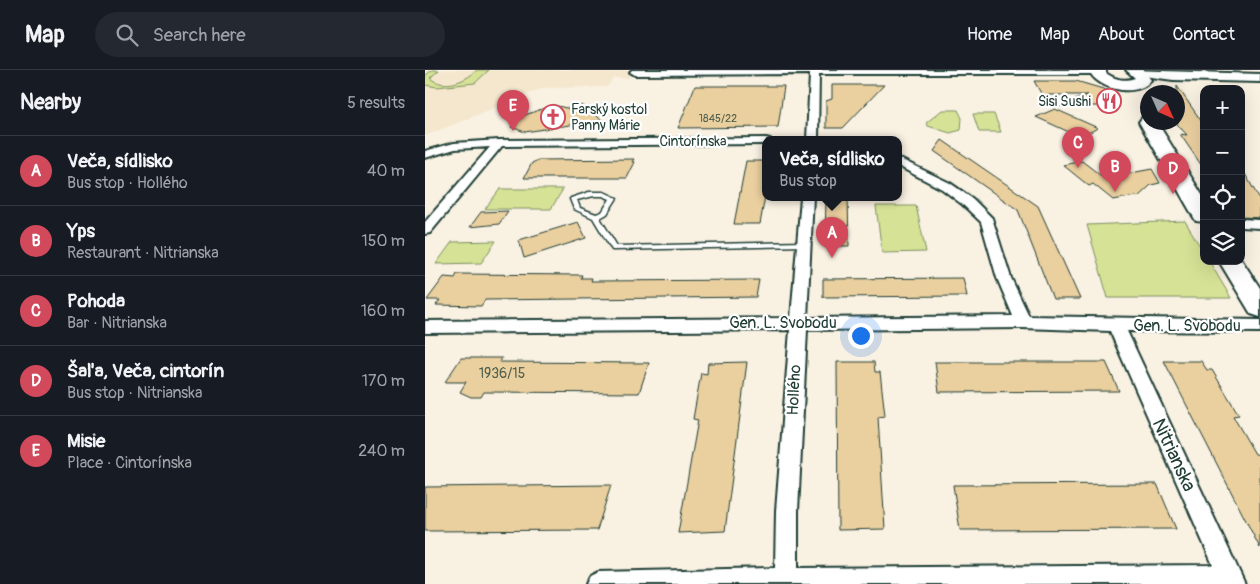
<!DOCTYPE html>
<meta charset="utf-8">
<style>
:root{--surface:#171b24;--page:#242831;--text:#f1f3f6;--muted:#9ea1a6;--line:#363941;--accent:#d1495b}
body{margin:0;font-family:Pangolin,sans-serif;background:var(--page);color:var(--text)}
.controls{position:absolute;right:15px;top:15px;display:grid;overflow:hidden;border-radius:10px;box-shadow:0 5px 20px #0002}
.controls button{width:45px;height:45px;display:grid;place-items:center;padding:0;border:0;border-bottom:1px solid var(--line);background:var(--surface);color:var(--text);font:25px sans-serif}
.compass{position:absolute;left:715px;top:15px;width:45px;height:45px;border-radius:50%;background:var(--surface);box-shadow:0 5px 20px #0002;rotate:135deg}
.you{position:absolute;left:435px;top:265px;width:18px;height:18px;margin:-12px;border:4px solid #fff;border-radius:50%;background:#1a73e8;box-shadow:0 0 0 8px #1a73e833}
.badge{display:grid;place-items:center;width:32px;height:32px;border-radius:50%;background:var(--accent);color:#fff;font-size:16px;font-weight:700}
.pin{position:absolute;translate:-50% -41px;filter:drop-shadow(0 1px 2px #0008)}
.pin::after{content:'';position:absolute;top:26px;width:18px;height:15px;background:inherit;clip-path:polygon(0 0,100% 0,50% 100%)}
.popup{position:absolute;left:337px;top:66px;width:140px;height:65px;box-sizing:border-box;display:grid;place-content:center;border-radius:10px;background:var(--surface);filter:drop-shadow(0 1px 4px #0005);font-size:16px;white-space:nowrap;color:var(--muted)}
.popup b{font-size:19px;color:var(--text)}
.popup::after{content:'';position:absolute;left:50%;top:100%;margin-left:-10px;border:10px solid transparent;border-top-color:var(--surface)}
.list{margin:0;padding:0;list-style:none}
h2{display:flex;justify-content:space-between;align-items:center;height:65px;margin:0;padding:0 20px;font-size:21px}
h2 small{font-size:16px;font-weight:400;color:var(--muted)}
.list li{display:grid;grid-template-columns:32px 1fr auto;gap:15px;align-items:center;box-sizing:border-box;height:70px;padding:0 20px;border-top:1px solid var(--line)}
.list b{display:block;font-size:19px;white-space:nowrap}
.list p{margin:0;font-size:16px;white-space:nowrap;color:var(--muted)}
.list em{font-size:16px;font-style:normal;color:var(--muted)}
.icon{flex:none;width:28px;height:28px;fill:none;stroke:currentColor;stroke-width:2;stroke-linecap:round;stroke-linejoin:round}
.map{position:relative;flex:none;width:835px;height:514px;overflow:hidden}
header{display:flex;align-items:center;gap:30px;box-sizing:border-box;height:70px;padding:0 25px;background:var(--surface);border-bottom:1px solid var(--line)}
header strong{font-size:24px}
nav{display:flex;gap:28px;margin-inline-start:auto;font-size:18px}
.search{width:350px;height:45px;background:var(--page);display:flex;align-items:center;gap:12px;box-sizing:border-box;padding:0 18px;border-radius:28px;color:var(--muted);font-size:19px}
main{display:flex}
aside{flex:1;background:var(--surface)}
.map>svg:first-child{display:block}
.built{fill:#f4e7ce}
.green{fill:#d6e295;stroke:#7a9064}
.building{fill:#eacf9f;stroke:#1f3d34}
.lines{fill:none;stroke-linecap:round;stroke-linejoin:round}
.service-casing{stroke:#1f3d34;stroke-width:3}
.minor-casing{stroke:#1f3d34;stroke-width:4}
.secondary-casing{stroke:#1f3d34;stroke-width:4}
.primary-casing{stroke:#1f3d34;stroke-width:4}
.service{fill:#fff;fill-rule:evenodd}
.minor{fill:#fff;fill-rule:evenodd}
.secondary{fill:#fff;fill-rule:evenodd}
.primary{fill:#fff;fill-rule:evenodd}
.labels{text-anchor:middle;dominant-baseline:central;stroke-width:4.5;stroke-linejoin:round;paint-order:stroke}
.far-number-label{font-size:11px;fill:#52624f}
.far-poi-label{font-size:14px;fill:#1f3d34;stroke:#fff;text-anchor:end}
.far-street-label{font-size:14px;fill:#1f3d34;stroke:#fff}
.number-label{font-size:14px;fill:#52624f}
.street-label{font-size:16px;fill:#1f3d34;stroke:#fff}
.near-street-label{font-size:19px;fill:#1f3d34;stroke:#fff}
</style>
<header>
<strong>Map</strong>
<div class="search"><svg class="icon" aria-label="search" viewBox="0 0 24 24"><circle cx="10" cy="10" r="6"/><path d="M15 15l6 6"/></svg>Search here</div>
<nav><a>Home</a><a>Map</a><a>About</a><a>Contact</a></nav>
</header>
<main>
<aside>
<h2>Nearby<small>5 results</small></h2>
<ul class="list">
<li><span class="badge">A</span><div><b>Veča, sídlisko</b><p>Bus stop · Hollého</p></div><em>40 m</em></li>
<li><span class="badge">B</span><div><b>Yps</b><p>Restaurant · Nitrianska</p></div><em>150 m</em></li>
<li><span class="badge">C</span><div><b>Pohoda</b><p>Bar · Nitrianska</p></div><em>160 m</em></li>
<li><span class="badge">D</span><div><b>Šaľa, Veča, cintorín</b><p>Bus stop · Nitrianska</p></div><em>170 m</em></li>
<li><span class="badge">E</span><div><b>Misie</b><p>Place · Cintorínska</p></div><em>240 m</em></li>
</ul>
</aside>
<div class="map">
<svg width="835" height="514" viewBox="0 0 835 514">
<rect width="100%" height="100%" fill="#f9f1e2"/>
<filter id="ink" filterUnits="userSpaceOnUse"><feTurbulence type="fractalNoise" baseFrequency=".02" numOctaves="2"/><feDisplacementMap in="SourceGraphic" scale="10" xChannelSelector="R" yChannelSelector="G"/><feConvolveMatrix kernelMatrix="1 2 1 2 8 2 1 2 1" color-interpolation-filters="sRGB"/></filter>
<g filter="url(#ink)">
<path class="built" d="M0,0H209L203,8H188L182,17L118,18L0,66Z"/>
<path class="green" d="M7,0H14L5,8C19,20 41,11 52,0H64L50,13L12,17L0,15V6Z
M517,40H533L537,48L536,60L525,63L503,56L501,53Z
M548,44H569L576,62H554Z
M75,119H138L126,139H60Z
M451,136H491L501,182L457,183Z
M760,151L779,183V191H784L806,228H683L662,155Z
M71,171L56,193L11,194L27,172Z"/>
<path class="building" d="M609,11H651L685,21V25H678L690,36H635L662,25H617Z
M407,15H459L418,58H401V31L407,29Z
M270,16H359L353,57L253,58Z
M752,16L779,55V99L755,64L762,65L752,54Z
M128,35L146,39L157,35L177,50L100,62L86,57L100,45Z
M630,39L673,58L655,67L611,47Z
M517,70L613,136L655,229H628L593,140L509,81Z
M209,89L207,92H210L202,108H99L107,93L113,90Z
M321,91H341V121L335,154H309Z
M657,91L679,108L727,99L735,113L726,115L713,127L711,126L688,130L668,114L664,116L638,95Z
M816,97L835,130V148L816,147Z
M401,127H423L424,176H400Z
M83,141L74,154L45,157L56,142Z
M153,152L161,168L99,188L94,170Z
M32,204L157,205L156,208H167L166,211L334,210L331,227L60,230L56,236L11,235L15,230H2L19,207L30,208Z
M538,208L542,226L398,227V209Z
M36,288H77L75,292L224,293L214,323L59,322L56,327H46L35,322L41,312H20Z
M739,291H776L782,300H787L814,345L808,346L830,384L835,385V478Z
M322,292L300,461L253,463L273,350L268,349L276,303L282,304L283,293Z
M412,292H449L450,302H455L460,346L453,347L460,459L413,460Z
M510,292H681L694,321L514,322Z
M732,414L751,459L535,460L528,415Z
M186,415L172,460L0,461V417Z"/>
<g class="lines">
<defs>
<path id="service" d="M164,122H179L192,128L182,144L175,148L192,176L379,172L383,174L379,176L190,180H187L168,148L149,139L145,129L146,128ZM169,126H178L185,129L177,142L171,144L155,138L152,130Z"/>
<path id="minor" d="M207,0H677L678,1L673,4H394L393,69H382L385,4L210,5L205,2Z
M341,68L345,69H341V74L77,76L5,163L0,164V152L65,77L30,79L0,88V81L29,73L74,70Z
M473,88L525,113L548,129L567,148L586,208L604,246L835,250V262L702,261L820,514H161L165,506L173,502L350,498L351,441L365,260L0,263V251L366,248L376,127H388L382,248L588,246L572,208L556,152L538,135L517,119L473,96ZM598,258L685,261L788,495L373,498V441L382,260Z
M816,149L835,150V158L816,157Z"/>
<path id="secondary" d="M705,0L835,4V12L748,10L711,5L706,4Z"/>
<path id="primary" d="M667,0H681V3C689,9 699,12 710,8L701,0H718L726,10C713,28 676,20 666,4Z
M722,47V52H732L779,128V152L771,151L768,146L714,52L717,48Z
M816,189L835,218V247L826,244L794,191H816Z"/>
</defs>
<use href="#service" class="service-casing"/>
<use href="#minor" class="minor-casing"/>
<use href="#secondary" class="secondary-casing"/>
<use href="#primary" class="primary-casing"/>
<use href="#service" class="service"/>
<use href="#minor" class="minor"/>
<use href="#secondary" class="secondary"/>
<use href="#primary" class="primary"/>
</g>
</g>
<defs>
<symbol id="restaurant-ring" viewBox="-11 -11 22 22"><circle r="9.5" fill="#fff" stroke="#d1495b" stroke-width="1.5"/><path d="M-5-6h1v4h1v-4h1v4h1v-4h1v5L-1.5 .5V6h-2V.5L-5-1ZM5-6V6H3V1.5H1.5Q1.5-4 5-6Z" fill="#d1495b"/></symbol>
<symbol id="church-ring" viewBox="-11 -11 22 22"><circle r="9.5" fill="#fff" stroke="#d1495b" stroke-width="1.5"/><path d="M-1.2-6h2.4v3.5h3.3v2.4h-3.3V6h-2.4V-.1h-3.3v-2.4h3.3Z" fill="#d1495b"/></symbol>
</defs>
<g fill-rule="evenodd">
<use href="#restaurant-ring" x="670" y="17" width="28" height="28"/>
<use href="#church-ring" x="114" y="33" width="28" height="28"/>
</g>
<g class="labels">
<g class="far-number-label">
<text x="293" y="48">1845/22</text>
</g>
<g class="far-poi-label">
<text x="666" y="31">Sisi Sushi</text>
<text x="146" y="39" text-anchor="start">Farský kostol<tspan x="146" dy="16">Panny Márie</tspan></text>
</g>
<g class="far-street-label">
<text x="268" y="71">Cintorínska</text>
</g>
<g class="number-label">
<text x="77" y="303">1936/15</text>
</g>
<g class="street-label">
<text x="358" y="253">Gen. L. Svobodu</text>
<text x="762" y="256">Gen. L. Svobodu</text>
<text transform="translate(369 320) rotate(-87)">Hollého</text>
</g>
<g class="near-street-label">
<text transform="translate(749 385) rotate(65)">Nitrianska</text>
</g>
</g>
</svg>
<div class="controls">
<button>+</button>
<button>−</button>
<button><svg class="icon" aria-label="locate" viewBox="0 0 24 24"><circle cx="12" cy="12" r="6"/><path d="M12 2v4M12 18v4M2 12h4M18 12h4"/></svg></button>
<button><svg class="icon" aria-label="layers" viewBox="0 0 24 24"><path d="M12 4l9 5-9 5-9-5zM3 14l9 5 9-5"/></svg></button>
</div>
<svg class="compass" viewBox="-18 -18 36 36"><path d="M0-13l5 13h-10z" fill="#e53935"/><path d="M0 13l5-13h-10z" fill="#9ea1a6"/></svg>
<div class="you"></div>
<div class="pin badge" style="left:407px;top:188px">A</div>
<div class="popup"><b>Veča, sídlisko</b>Bus stop</div>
<div class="pin badge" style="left:690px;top:122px">B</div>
<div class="pin badge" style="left:653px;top:98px">C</div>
<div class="pin badge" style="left:748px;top:124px">D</div>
<div class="pin badge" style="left:88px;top:61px">E</div>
</div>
</main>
